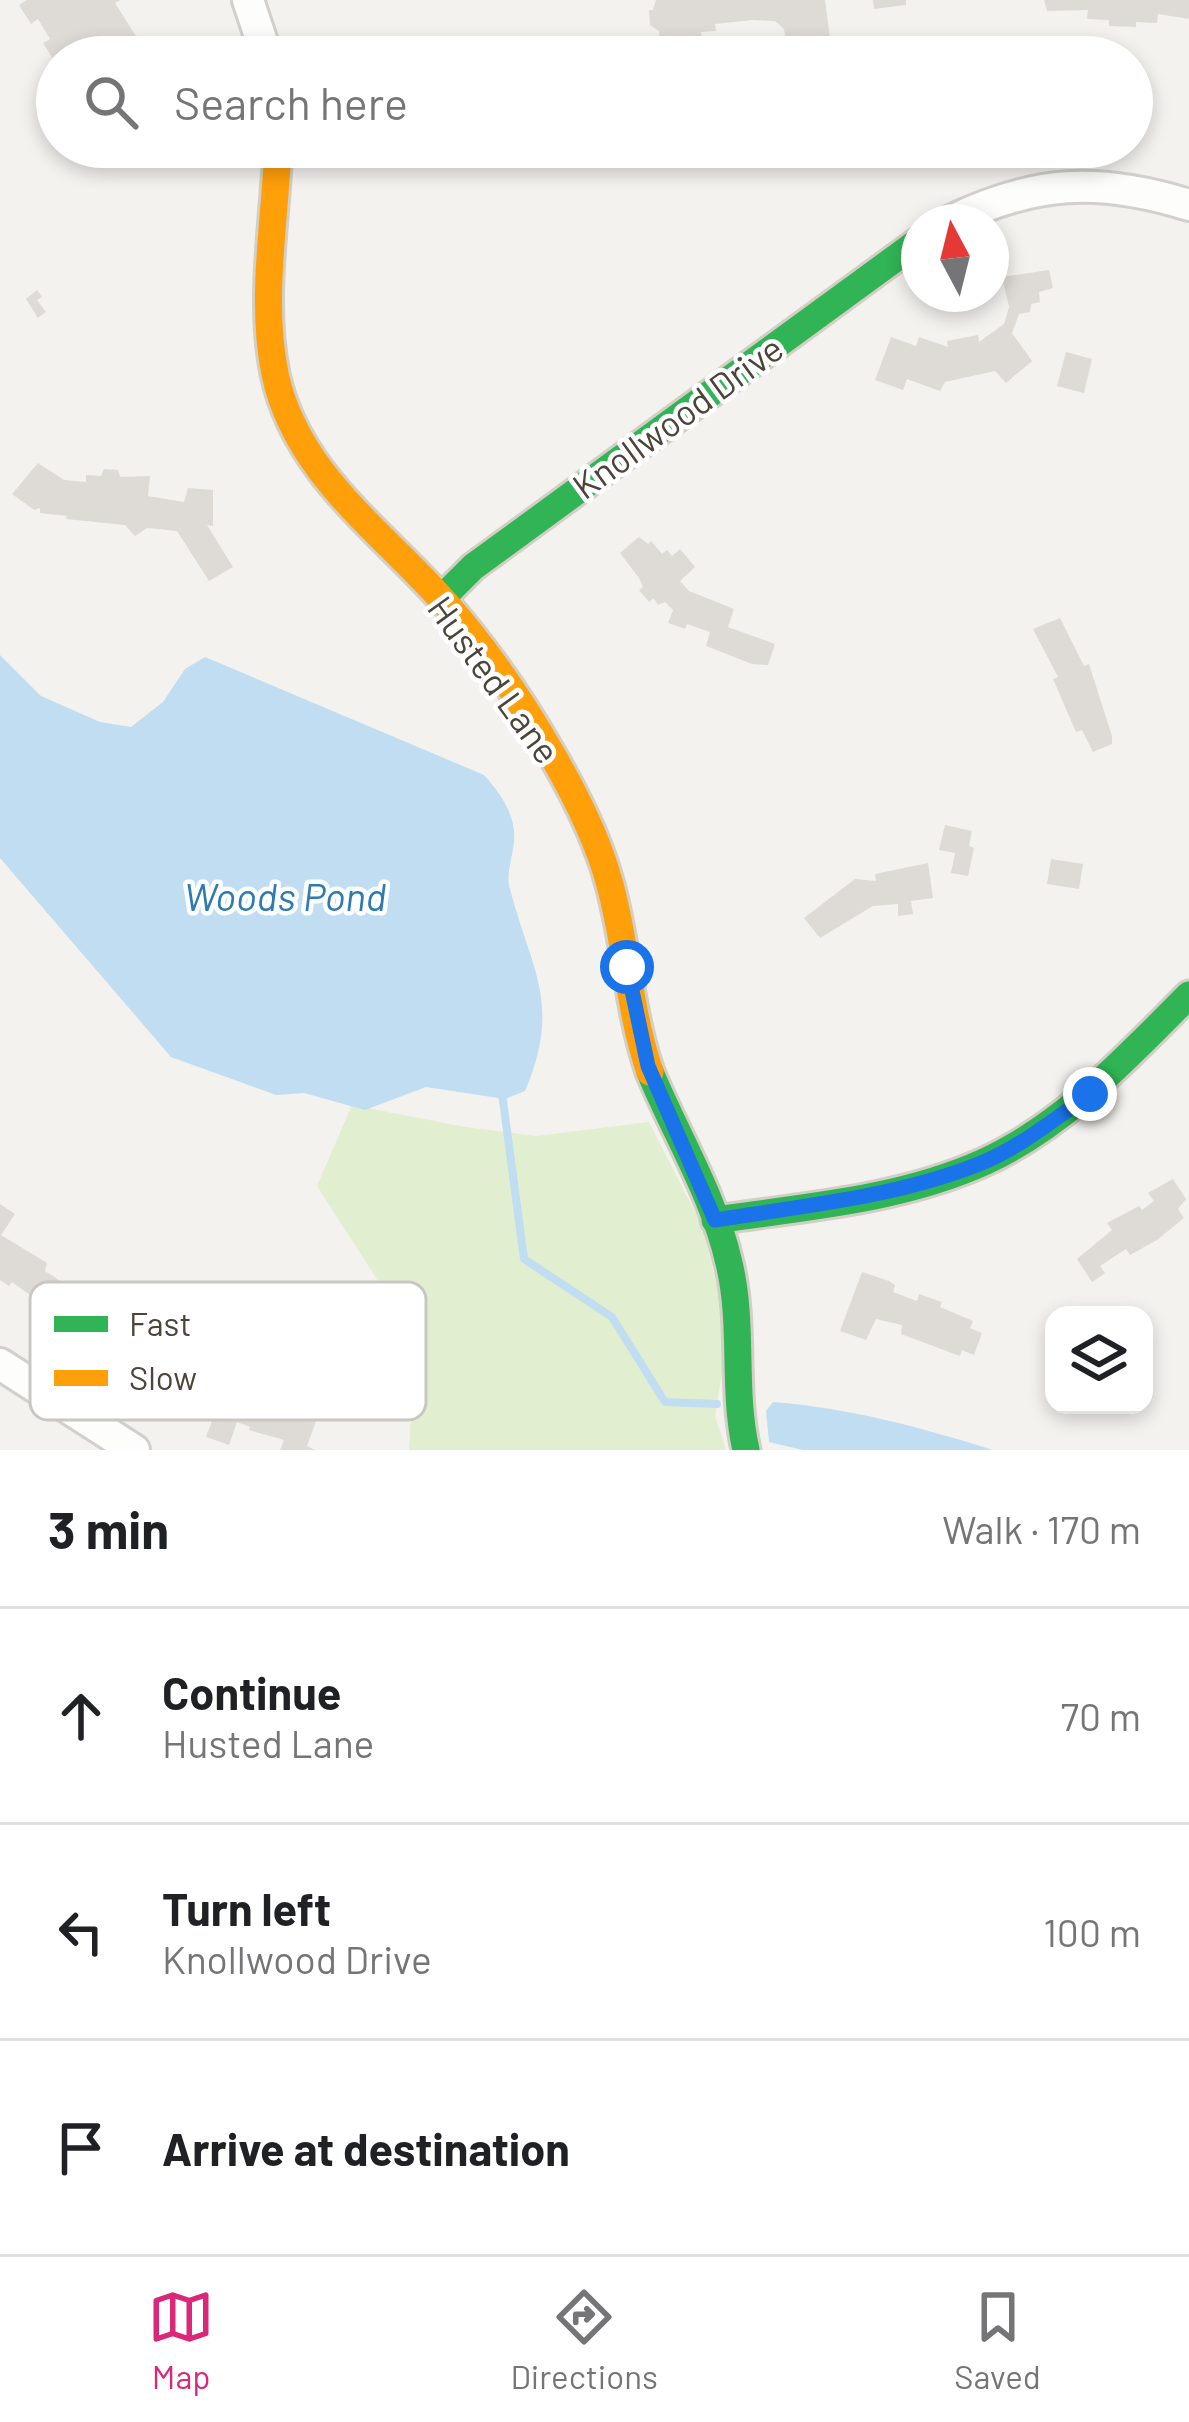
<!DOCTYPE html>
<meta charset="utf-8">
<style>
:root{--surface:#fff;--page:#f2f2f2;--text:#202124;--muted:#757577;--line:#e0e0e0;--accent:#db2777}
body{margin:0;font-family:Barlow,sans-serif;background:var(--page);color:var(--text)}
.controls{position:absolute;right:36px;bottom:36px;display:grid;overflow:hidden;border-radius:24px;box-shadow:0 6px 18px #0003}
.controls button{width:108px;height:108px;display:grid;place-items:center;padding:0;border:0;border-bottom:3px solid var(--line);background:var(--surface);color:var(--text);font:60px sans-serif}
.compass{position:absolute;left:901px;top:204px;width:108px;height:108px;border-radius:50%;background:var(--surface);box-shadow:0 6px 18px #0003;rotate:353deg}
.stop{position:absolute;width:36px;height:36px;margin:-27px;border:9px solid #1a73e8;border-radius:50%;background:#fff}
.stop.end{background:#1a73e8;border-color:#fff;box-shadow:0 3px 12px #0008}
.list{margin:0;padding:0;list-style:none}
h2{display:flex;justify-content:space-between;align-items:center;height:156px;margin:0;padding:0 48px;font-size:51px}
h2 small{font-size:39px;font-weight:400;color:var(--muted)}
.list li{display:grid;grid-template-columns:78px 1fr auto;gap:36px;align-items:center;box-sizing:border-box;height:216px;padding:0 48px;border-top:3px solid var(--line)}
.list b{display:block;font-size:45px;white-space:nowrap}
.list p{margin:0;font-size:39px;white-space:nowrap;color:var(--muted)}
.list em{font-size:39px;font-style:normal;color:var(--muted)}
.icon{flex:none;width:66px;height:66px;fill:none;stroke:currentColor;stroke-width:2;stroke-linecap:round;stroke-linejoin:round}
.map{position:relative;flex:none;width:1189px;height:1450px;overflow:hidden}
.search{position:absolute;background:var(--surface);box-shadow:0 6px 18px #0003;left:36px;right:36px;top:36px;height:132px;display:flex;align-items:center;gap:30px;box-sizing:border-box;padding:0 42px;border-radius:66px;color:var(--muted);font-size:45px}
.sheet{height:804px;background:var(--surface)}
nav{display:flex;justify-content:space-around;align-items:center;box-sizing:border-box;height:168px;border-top:3px solid var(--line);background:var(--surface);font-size:33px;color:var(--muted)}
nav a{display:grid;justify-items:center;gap:6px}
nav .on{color:var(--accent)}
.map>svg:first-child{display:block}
.green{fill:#e1eecf}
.water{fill:#c0ddf1}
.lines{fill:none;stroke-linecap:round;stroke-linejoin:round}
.stream{stroke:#c0ddf1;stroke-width:8}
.building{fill:#dedbd6}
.street-casing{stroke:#d2d0cb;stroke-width:36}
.fast-casing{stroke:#d3cfc5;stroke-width:33}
.slow-casing{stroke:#d3cfc5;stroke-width:33}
.street{stroke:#fdfdfc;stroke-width:30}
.fast{stroke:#30b455;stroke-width:27}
.slow{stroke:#ff9f0a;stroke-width:27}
.route{stroke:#1a73e8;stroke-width:15}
.labels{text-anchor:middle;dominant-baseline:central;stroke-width:9;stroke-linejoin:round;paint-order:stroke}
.street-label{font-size:36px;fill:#4b4439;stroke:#fff}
.water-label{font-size:39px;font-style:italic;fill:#2e7ab2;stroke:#fff}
.key{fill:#fff;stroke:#c9c7c4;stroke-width:3}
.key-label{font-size:33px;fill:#4b4439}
</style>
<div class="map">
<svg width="1189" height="1450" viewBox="0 0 1189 1450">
<rect width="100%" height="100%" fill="#f4f2ee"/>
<path class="green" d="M352,1105L465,1127L536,1136L649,1122L703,1228L728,1335L715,1416L726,1450H409L416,1340L317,1186Z"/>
<path class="water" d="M0,655L41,696L100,722L131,727L163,702L185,669L205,657L484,775C503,796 519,820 513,849C511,861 507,874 509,885C530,969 563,1002 525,1091L505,1099L426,1087L365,1110L304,1093L276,1095L171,1057L0,858Z
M773,1402C849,1408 920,1427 993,1450H803L769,1442L766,1411Z"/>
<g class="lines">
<path class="stream" d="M502,1093L524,1259L612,1317L665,1402L717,1404"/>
</g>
<path class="building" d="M27,0H120L115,3L137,38L141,36L150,57H100L93,44L74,57H57V65L43,43L50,39L38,19L31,24L19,5Z
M656,0H825L830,38L786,43L784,29L775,21L752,20L715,24L716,31L701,32L703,45L675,48V40L660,41L659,31L650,25L649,10H653Z
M873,0H906V5L874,9Z
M1044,0H1189V19L1158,14L1157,23L1136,22V27L1109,26V20L1087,19L1088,10L1047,11Z
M404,47L405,57H391L390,48Z
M1049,270L1053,288L1039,292L1040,302L1031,304L1030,312L1019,314L1012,333L1032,361L1006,383L995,371L945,382L940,391L907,379L903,390L875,380L891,337L916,346L919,337L948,347L947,341L978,335L979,342L1004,324L1009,307L1002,277Z
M37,290L42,297L37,300L46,312L38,318L26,299Z
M1066,352L1092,359L1084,393L1057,386Z
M38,463L64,480L86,482V475L101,476L104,469L118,470L120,477L150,476L148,496L184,502L188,488L213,490V526L207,525L233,567L209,581L177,531L147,528L135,536L125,525L66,519L67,516L40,513V508L34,510L12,494Z
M639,537L648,544L651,541L662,554L667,550L672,556L680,549L695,567L680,581L689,591L734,609L728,627L775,644L768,665L752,664L706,646L710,632L687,624L685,629L668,623L673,610L665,602L658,605L653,598L649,602L639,590L643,587L639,578L620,553Z
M1060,618L1084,666L1089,664L1112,736V744L1093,752L1082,730L1076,732L1053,679L1058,677L1033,629Z
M945,825L972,831L969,846L974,848L968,876L951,873L955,853L939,850Z
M1051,859L1083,864L1079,889L1047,884Z
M928,863L933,898L911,901L913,914L898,916V904L873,906L820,938L804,918L855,879L876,881L875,874Z
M1173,1179L1186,1199L1178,1209L1184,1218L1157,1240L1130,1255L1126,1249L1100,1266L1105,1273L1092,1282L1077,1259L1112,1230L1107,1223L1139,1206L1142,1210L1154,1201L1148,1193Z
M0,1204L15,1214L1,1235L47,1263L45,1271L65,1284L52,1304L33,1291L30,1295L12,1282L9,1286L0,1280Z
M862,1272L889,1281L895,1285L893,1292L917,1301L919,1294L942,1302L940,1307L973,1321L970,1328L982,1333L974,1355L962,1350L960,1356L901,1334L902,1325L876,1319L866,1340L840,1331Z
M226,1383L264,1396L270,1391L284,1398L288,1386L324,1399L307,1446L315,1450H280L284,1440L249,1430L250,1427L237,1422L229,1445L206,1437Z"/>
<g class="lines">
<defs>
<path id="street" d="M248,0L267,57
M949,222C1034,180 1099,177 1189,205
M0,1364L134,1450"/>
<path id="fast" d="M441,599L473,567L919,241
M650,1072C676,1135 714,1196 729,1263C744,1325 732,1388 746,1450
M715,1220C804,1207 900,1200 984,1162C1065,1125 1127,1057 1189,995"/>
<path id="slow" d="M278,147C275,222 260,300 275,374C296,474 383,532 446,604C486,650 521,700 551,753C575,794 598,839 610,885C627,947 629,1011 650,1072"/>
</defs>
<use href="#street" class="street-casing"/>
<use href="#fast" class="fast-casing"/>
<use href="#slow" class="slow-casing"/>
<use href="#street" class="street"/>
<use href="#fast" class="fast"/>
<use href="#slow" class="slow"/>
</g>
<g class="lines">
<path class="route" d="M627,967L648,1066L715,1220C802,1206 896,1197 979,1164C1019,1148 1055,1119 1090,1094"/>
</g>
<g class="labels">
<g class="street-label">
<text transform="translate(677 416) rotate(-36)">Knollwood Drive</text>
<text transform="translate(495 679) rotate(54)">Husted Lane</text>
</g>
<g class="water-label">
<text x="285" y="895">Woods Pond</text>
</g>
</g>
<rect x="30" y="1282" width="396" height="138" rx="18" class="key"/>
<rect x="54" y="1316" width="54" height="16" fill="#30b455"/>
<rect x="54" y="1370" width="54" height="16" fill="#ff9f0a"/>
<g class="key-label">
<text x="129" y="1336">Fast</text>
<text x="129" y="1390">Slow</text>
</g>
</svg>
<div class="controls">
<button><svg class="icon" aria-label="layers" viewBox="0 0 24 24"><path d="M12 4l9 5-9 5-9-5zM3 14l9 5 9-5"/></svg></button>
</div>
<svg class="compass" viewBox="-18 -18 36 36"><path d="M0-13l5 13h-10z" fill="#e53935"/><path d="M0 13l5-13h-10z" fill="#757577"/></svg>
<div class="stop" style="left:627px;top:967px"></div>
<div class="stop end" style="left:1090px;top:1094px"></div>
<div class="search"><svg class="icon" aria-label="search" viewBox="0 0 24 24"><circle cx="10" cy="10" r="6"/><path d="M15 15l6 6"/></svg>Search here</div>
</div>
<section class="sheet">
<h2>3 min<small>Walk · 170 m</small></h2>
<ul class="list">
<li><svg class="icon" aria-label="ahead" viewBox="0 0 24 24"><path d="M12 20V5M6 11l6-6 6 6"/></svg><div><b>Continue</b><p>Husted Lane</p></div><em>70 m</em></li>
<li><svg class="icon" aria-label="left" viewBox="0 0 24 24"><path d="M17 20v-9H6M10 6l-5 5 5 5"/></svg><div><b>Turn left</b><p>Knollwood Drive</p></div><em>100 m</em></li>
<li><svg class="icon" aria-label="arrive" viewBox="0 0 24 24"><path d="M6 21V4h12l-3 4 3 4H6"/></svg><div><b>Arrive at destination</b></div></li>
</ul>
</section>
<nav>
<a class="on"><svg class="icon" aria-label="map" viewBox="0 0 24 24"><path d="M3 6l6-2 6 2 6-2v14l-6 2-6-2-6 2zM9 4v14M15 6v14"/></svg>Map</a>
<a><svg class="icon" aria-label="directions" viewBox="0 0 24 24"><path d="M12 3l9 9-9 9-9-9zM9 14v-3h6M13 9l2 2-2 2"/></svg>Directions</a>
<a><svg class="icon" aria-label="saved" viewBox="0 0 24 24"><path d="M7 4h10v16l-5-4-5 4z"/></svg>Saved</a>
</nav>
